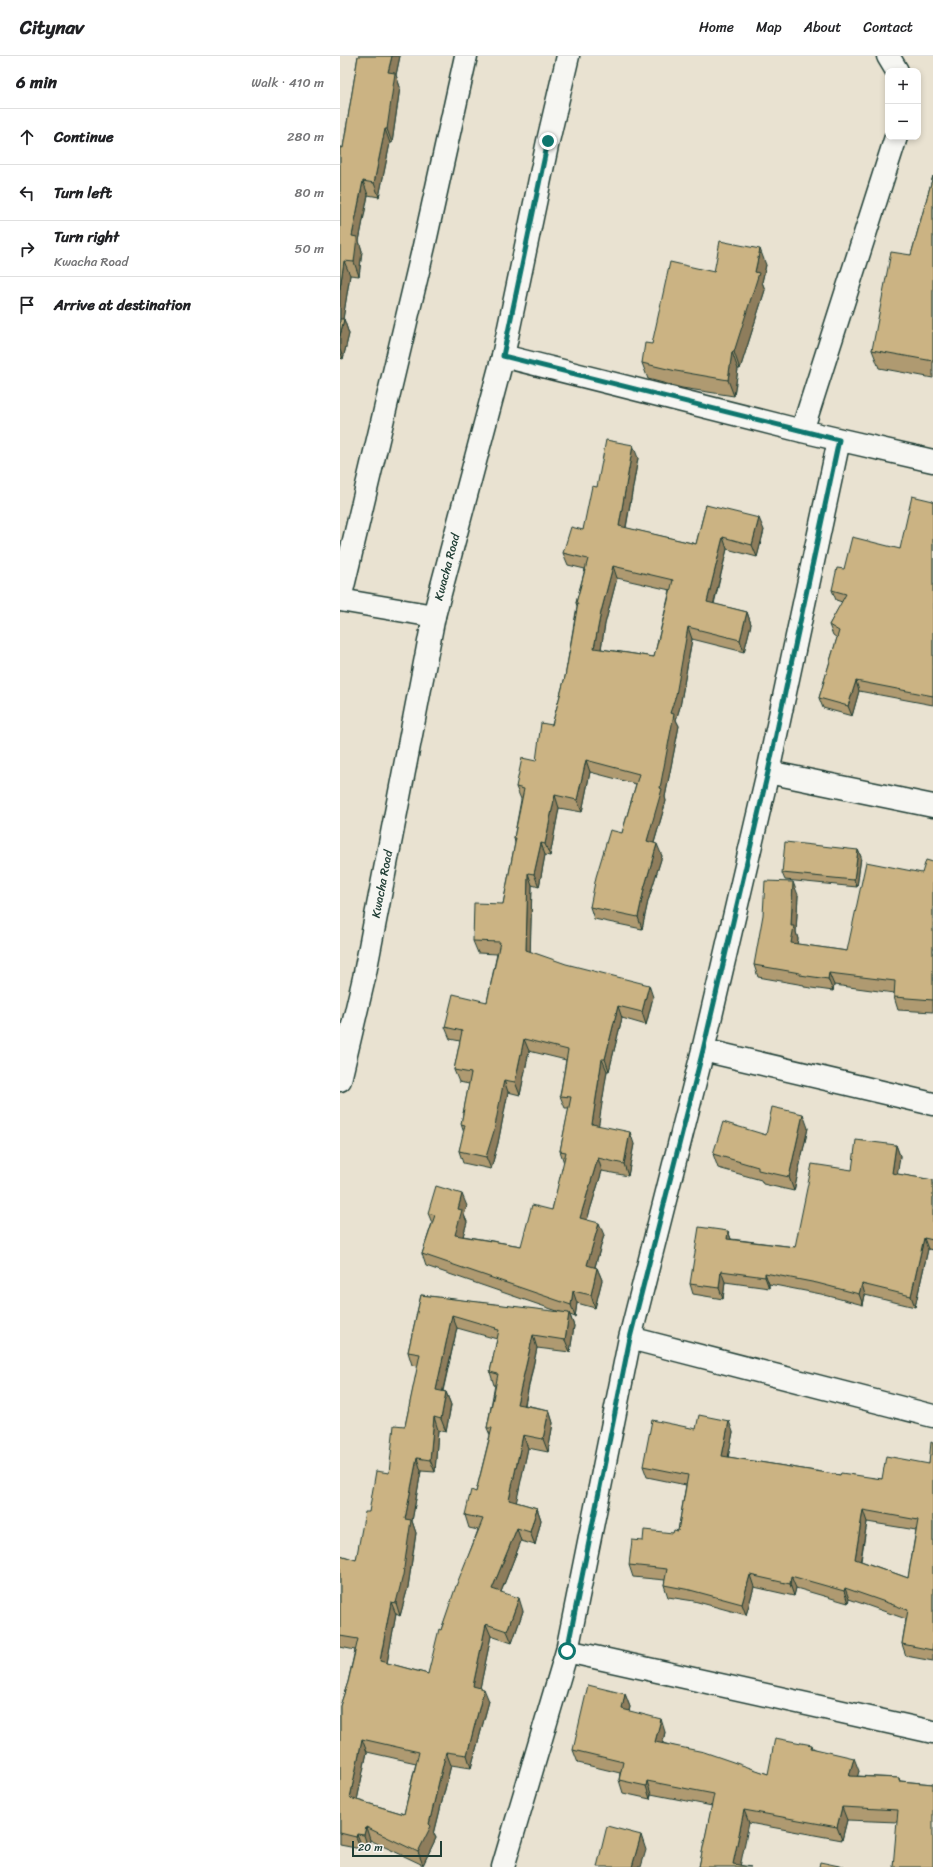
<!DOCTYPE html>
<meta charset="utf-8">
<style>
:root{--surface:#fff;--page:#f6f6f6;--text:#202124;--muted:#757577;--line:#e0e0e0}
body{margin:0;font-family:Sriracha,sans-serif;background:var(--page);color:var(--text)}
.controls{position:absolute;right:12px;top:12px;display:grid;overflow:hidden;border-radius:8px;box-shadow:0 2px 6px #0003}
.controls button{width:36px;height:36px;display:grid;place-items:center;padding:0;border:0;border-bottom:1px solid var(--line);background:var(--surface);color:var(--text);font:20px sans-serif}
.scale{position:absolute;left:12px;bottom:10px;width:90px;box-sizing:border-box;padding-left:4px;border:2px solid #1f3d34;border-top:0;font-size:11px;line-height:14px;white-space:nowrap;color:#1f3d34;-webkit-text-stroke:3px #f6f6f2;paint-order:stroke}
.stop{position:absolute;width:12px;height:12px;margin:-9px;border:3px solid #0f766e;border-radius:50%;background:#fff}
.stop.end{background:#0f766e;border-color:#fff;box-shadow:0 1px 4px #0008}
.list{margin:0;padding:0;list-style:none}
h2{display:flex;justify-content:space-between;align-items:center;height:52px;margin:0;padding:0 16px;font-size:17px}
h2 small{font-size:13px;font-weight:400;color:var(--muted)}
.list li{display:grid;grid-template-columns:26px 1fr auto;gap:12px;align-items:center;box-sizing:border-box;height:56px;padding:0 16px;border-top:1px solid var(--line)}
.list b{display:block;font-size:15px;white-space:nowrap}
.list p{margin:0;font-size:13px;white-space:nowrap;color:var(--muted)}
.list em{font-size:13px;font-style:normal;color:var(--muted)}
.icon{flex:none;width:22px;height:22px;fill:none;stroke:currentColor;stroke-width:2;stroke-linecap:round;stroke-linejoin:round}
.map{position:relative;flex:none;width:593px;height:1811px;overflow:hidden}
header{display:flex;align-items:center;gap:24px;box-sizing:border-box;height:56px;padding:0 20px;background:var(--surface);border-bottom:1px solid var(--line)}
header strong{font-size:19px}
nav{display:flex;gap:22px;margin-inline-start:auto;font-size:14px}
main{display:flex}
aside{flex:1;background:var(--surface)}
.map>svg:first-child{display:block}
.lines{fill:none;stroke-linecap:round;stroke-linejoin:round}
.street-casing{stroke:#1f3d34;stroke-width:25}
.secondary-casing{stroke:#1f3d34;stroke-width:25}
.street{stroke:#f6f6f2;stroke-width:22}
.secondary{stroke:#f6f6f2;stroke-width:22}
.wall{fill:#af9a71;stroke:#1f3d34;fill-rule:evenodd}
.shaded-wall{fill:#8e7d5c;stroke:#1f3d34}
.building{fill:#cbb383;stroke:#1f3d34;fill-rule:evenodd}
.route{stroke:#0f766e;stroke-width:5}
.labels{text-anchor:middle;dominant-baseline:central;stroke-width:4;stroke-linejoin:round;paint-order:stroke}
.street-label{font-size:12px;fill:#1f3d34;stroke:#f6f6f2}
</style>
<header>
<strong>Citynav</strong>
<nav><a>Home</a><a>Map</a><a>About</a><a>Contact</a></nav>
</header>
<main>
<aside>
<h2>6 min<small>Walk · 410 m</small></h2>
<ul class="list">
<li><svg class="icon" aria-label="ahead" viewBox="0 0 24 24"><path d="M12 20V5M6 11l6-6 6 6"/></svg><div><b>Continue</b></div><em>280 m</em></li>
<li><svg class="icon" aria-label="left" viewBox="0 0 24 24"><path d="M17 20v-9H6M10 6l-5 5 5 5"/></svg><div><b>Turn left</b></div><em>80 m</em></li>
<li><svg class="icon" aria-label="right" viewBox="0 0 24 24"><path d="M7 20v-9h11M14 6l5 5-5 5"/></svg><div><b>Turn right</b><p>Kwacha Road</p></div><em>50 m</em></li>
<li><svg class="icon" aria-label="arrive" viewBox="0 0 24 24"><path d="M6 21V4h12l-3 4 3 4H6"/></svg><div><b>Arrive at destination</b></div></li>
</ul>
</aside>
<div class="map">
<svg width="593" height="1811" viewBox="0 0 593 1811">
<rect width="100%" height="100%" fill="#e9e2d1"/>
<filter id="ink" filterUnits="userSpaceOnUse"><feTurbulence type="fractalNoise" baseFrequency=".025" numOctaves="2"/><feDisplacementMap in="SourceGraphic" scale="8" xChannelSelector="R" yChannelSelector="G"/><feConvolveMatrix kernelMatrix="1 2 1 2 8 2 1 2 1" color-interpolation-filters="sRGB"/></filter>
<g filter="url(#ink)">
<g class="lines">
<defs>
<path id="street" d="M548,0L557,15
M163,300L462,375L593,405
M462,375L556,81
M0,543L84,190L126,0
M0,544L94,560
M428,716L593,750
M363,994L593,1048
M290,1282L593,1360
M227,1595L593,1676
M163,1811L227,1595L290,1282L363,994L428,716L499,384"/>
<path id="secondary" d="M0,1024L24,922L94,560L163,300L208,85L228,0"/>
</defs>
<use href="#street" class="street-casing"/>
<use href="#secondary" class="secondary-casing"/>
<use href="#street" class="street"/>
<use href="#secondary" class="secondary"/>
</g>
<path class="wall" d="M18,0H60L56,19L60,31L52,87H50L39,141L28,139L19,185L22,195L19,220L10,219L3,263H4L9,278L3,303L0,302V91L3,92Z
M593,120V322L539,312L532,294L571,199Z
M426,209L422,226L425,234L400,313H398L394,340L342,332L308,323L302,307L312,288L374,216Z
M298,402L286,472L356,488L366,449L424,474L417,501L387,493L374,548L407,556L411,568L404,596L352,583L340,651L336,664L339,670L325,741L326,745L314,787L322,800L308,845L302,873L254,863L250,851L282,777L296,728L250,716L242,756L219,752L210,800L205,799L199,831L192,829L190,896L313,941L306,969L282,962L269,1015H267L258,1070L294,1088L288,1120L262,1115L247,1164L264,1179L255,1211L257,1212L262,1224L255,1252L237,1247L235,1261L230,1259L234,1270L230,1296L197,1292L185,1349L209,1354L213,1367L208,1396L188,1392L176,1446L197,1452L201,1464L195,1489L181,1485L161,1536L183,1555L172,1587L151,1580L140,1632L149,1645L131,1712L111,1709L94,1778L96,1782L83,1809L30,1784L28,1792L22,1790L21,1793L0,1789V1650L8,1626L15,1594L0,1591V1499L16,1504L29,1456L49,1417L65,1370L78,1310L72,1309L68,1296L81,1239L223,1257L86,1210L82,1198L92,1167L88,1157L127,1150L124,1159L127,1166L123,1180L181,1190L212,1154L224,1107L220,1095L229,1052H225L220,1040L226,1004L189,995L180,1039L168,1036L158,1087L151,1113L123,1107L119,1095L124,1077L121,1068L129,1028L119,1026L114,1014L120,985L110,983L105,971L147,946L157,898L138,897L133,885L163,848L175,787L174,782L181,744V743L176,731L196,705L212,669L225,621L237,550L236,547L245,513L228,509L223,497L243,474L257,431ZM277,522L330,534L314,601L261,593L265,568ZM117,1272L157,1283L150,1316L154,1329H155L147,1372L150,1379L136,1436L125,1459L129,1472L138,1474L101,1574L88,1618L47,1607L56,1558L60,1560L68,1531L76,1477L72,1465L81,1415L95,1416L98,1374L106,1376L111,1349L106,1336L103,1335ZM27,1696L76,1707L64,1758L17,1744Z
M593,445V649L519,635L512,660L483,652L479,642L497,582L493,579L489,569L502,546L496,544L492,534L504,513L560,493Z
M518,794L521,801L517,831L445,824L442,817Z
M593,806V956L558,954L554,941V937L494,929L493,935L464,931V929L418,921L414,909L458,839L456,876L458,883L457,888L507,895Z
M468,1072L454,1135L423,1128L421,1124L378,1112L373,1098L426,1079Z
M556,1089L560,1100L557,1118L593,1124V1194L588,1193L575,1251L525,1239L523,1249L481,1238L429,1228V1232L385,1226L383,1243L353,1238L350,1228L388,1175L391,1183L455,1191L512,1114Z
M356,1373L393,1376L388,1401L500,1419L542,1423L589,1408L593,1387V1605L566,1600L562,1588L566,1563L509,1543L508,1547L456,1532L454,1540L414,1531L406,1559L354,1545L328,1541L324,1529L325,1524L293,1521L289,1509L303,1485L333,1477L338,1475L346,1429L307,1421L303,1410ZM527,1466L576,1474L568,1522L521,1505Z
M285,1638L290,1651L289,1655L325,1676L323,1687L428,1718L472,1689L473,1692L519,1715L517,1720L559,1722L560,1725L593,1728L557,1766L507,1764L502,1784L409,1767L359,1811L372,1750L311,1738L310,1743L283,1737L279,1724L280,1717L238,1707L233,1694Z"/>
<path class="shaded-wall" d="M52,0H60L56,19L60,31L52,87L47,73L48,16Z
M45,73L50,87L39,141L34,127Z
M23,125L28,139L19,185L22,195L19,220L14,206L12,180Z
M420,193L426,209L422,226L425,234L400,313L394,296L415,216Z
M4,205L10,219L1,276L0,274V233Z
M4,263L9,278L3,303L0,293V280Z
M392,296L398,313L394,340L388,324Z
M293,389L298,402L284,482L279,470Z
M419,462L424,474L417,501L412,489Z
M383,481L387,493L371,558L367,546Z
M273,510L277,522L265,568L259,605L254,592L261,556Z
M407,556L411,568L404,596L400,584Z
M348,571L352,583L340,651L336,664L339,670L325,741L326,745L311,797L307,785L320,732L330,657Z
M516,625L519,635L512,660L508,650Z
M246,704L250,716L242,756L237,744Z
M215,739L219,752L210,800L205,788Z
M201,787L205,799L199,831L194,818Z
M317,788L322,800L308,845L302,873L298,861L304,833Z
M518,794L521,801L517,831L514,824Z
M188,817L192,829L190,906L186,894Z
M453,826L458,839L456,876L458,883L455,899L451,887V870Z
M489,917L494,929L493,935L488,923Z
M309,929L313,941L306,969L302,956Z
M278,950L282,962L269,1015L265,1003Z
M184,983L189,995L180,1039L175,1026Z
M262,1003L267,1015L257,1080L252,1068Z
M164,1024L168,1036L158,1087L151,1113L146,1101Z
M463,1058L468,1072L454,1135L449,1121Z
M290,1076L294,1088L288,1120L284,1108Z
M556,1089L560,1100L556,1128L552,1117Z
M258,1102L262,1115L244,1174L240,1162Z
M122,1138L127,1150L124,1159L127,1166L120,1191L115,1179L118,1153Z
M259,1167L264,1179L252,1221L247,1209Z
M388,1175L392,1186L387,1183Z
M584,1182L588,1193L575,1251L571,1240Z
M257,1212L262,1224L255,1252L251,1239Z
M381,1215L385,1226L383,1243L379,1232Z
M425,1217L429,1228V1232L425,1221Z
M522,1228L525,1239L523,1249L519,1238Z
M233,1235L237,1247L235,1261L231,1249Z
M229,1257L234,1270L230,1296L225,1284Z
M112,1259L117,1272L100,1346L96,1334Z
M193,1279L197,1292L182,1361L177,1348Z
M106,1336L111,1349L106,1376L101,1363Z
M209,1354L213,1367L208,1396L203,1383Z
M94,1361L98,1374L95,1416L90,1404Z
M389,1365L393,1376L386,1412L382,1400Z
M183,1379L188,1392L174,1457L169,1444Z
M77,1402L81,1415L72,1465L76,1477L68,1531L60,1560L56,1547L65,1463Z
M197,1452L201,1464L195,1489L190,1476Z
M523,1454L527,1466L519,1514L515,1503Z
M177,1472L181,1485L157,1546L152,1533Z
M410,1519L414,1531L406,1559L402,1548Z
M451,1520L456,1532L454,1540L450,1528Z
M505,1532L509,1543L508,1547L504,1535Z
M179,1542L183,1555L172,1587L167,1575Z
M51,1546L56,1558L45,1618L40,1605Z
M146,1568L151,1580L138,1642L133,1630Z
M144,1633L149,1645L131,1712L127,1699Z
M285,1638L290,1651L286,1666L282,1653Z
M321,1663L325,1676L320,1699L315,1686Z
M22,1683L27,1696L15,1754L10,1742Z
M106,1696L111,1709L94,1778L96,1782L83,1809L78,1796L89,1768Z
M514,1702L519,1715L514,1733L509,1720Z
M307,1725L311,1738L310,1743L306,1730Z
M502,1751L507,1764L502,1784L497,1771Z
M404,1754L409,1767L400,1811L393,1808Z
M26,1771L30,1784L28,1792L24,1779Z
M17,1778L22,1790L21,1793L16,1781Z
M301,1779L306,1794L301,1811H292Z"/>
<path class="building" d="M18,0H52L48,16L55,17L47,73H45L34,127L23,125L12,180L17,181L14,206L4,205L0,233V91L3,92Z
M593,120V305L532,294L551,196L571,199Z
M380,185L420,193L415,216L419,217L394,296H392L388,324L336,315L302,307L305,287L312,288L330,206L374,216Z
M0,263H4L0,280Z
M266,384L293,389L279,470L356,488L366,449L419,462L412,489L383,481L367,546L407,556L400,584L348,571L336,639L330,657L334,658L320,732L322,733L307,785L317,788L304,833L298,861L250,851L256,821L270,774L282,777L299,718L246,704L237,744L215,739L205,788L201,787L194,818L188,817L186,894L226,908L309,929L302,956L278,950L265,1003H262L252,1068L290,1076L284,1108L258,1102L240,1162L259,1167L247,1209L257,1212L251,1239L233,1235L231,1249L82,1198L95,1159L88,1157L96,1130L122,1138L118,1153L122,1154L115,1179L181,1190L192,1149L212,1154L226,1096L220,1095L231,1041L220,1040L228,994L184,983L175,1026L164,1024L154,1075L146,1101L119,1095L125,1069L121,1068L131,1017L114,1014L122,975L105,971L113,938L147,946L160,886L133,885L134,847L163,848L176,782H174L184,733L176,731L182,702L196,705L201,667L212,669L225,621L238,547H236L248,503L223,497L231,471L243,474L252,430L257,431ZM273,510L333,524L314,601L254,592L261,556Z
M572,440L593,445V640L516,625L508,650L479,642L499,575L489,569L506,538L492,534L497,512L504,513L512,481L560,493Z
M445,786L518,794L514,824L442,817Z
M586,804L593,806V944L554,941L555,925L489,917L488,923L460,919V917L414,909L423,859L425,825L453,826L451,870H454L451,887L507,895L526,806L582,817Z
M432,1051L463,1058L449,1121L418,1114V1111L373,1098L383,1066L426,1079Z
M516,1084L556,1089L552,1117L593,1124V1184L584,1182L571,1240L522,1228L519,1238L477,1227L425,1217V1221L381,1215L379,1232L350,1228L359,1171L388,1175L387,1183L455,1191L472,1108L512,1114Z
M81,1239L229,1257L225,1284L193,1279L177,1348L209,1354L203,1383L183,1379L169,1444L197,1452L190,1476L177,1472L152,1533L179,1542L167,1575L146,1568L133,1630L144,1633L127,1699L106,1696L89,1768L91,1770L78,1796L26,1771L24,1779L17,1778L16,1781L0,1777V1650L8,1626L18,1583L0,1580V1499L16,1504L25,1456H29L36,1415L49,1417L54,1369L65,1370L80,1298L68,1296ZM112,1259L156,1272L155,1273L159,1274L150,1316L158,1318L147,1372H152L136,1436L131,1434L125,1459L143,1463L116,1530L101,1574L99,1573L88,1618L40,1605L51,1546L56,1547L63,1519L71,1464L65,1463L77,1402L90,1404L94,1361L101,1363L106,1336L96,1334ZM22,1683L79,1696L64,1758L10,1742Z
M359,1359L389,1365L382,1400L500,1419L501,1417L542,1423L546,1400L589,1408L591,1386L593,1387V1588L592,1594L562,1588L568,1554L505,1532L504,1535L451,1520L450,1528L410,1519L402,1548L350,1534L324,1529L327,1513L289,1509L292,1484L303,1485L304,1474L333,1477L334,1474L338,1475L348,1419L303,1410L312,1364L356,1373ZM523,1454L578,1464L568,1522L515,1503Z
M248,1629L285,1638L282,1653L321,1663L315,1686L364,1696L428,1718L435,1682L472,1689L471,1692L514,1702L509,1720L559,1722V1725L593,1728V1811H553L558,1754L502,1751L497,1771L404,1754L393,1808L411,1811H359L374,1738L307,1725L306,1730L279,1724L283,1706L233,1694Z
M267,1770L301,1779L292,1811H257Z
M480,1806L504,1811H479Z"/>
</g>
<g class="lines" filter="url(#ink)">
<path class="route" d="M208,85L163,300L499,384L428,716L363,994L290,1282L227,1595"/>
</g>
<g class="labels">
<g class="street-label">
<text transform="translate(107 511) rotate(-75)">Kwacha Road</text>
<text transform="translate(42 828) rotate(-79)">Kwacha Road</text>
</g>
</g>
</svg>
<div class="controls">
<button>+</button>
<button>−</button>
</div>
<div class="scale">20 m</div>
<div class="stop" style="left:227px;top:1595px"></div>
<div class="stop end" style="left:208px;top:85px"></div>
</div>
</main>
